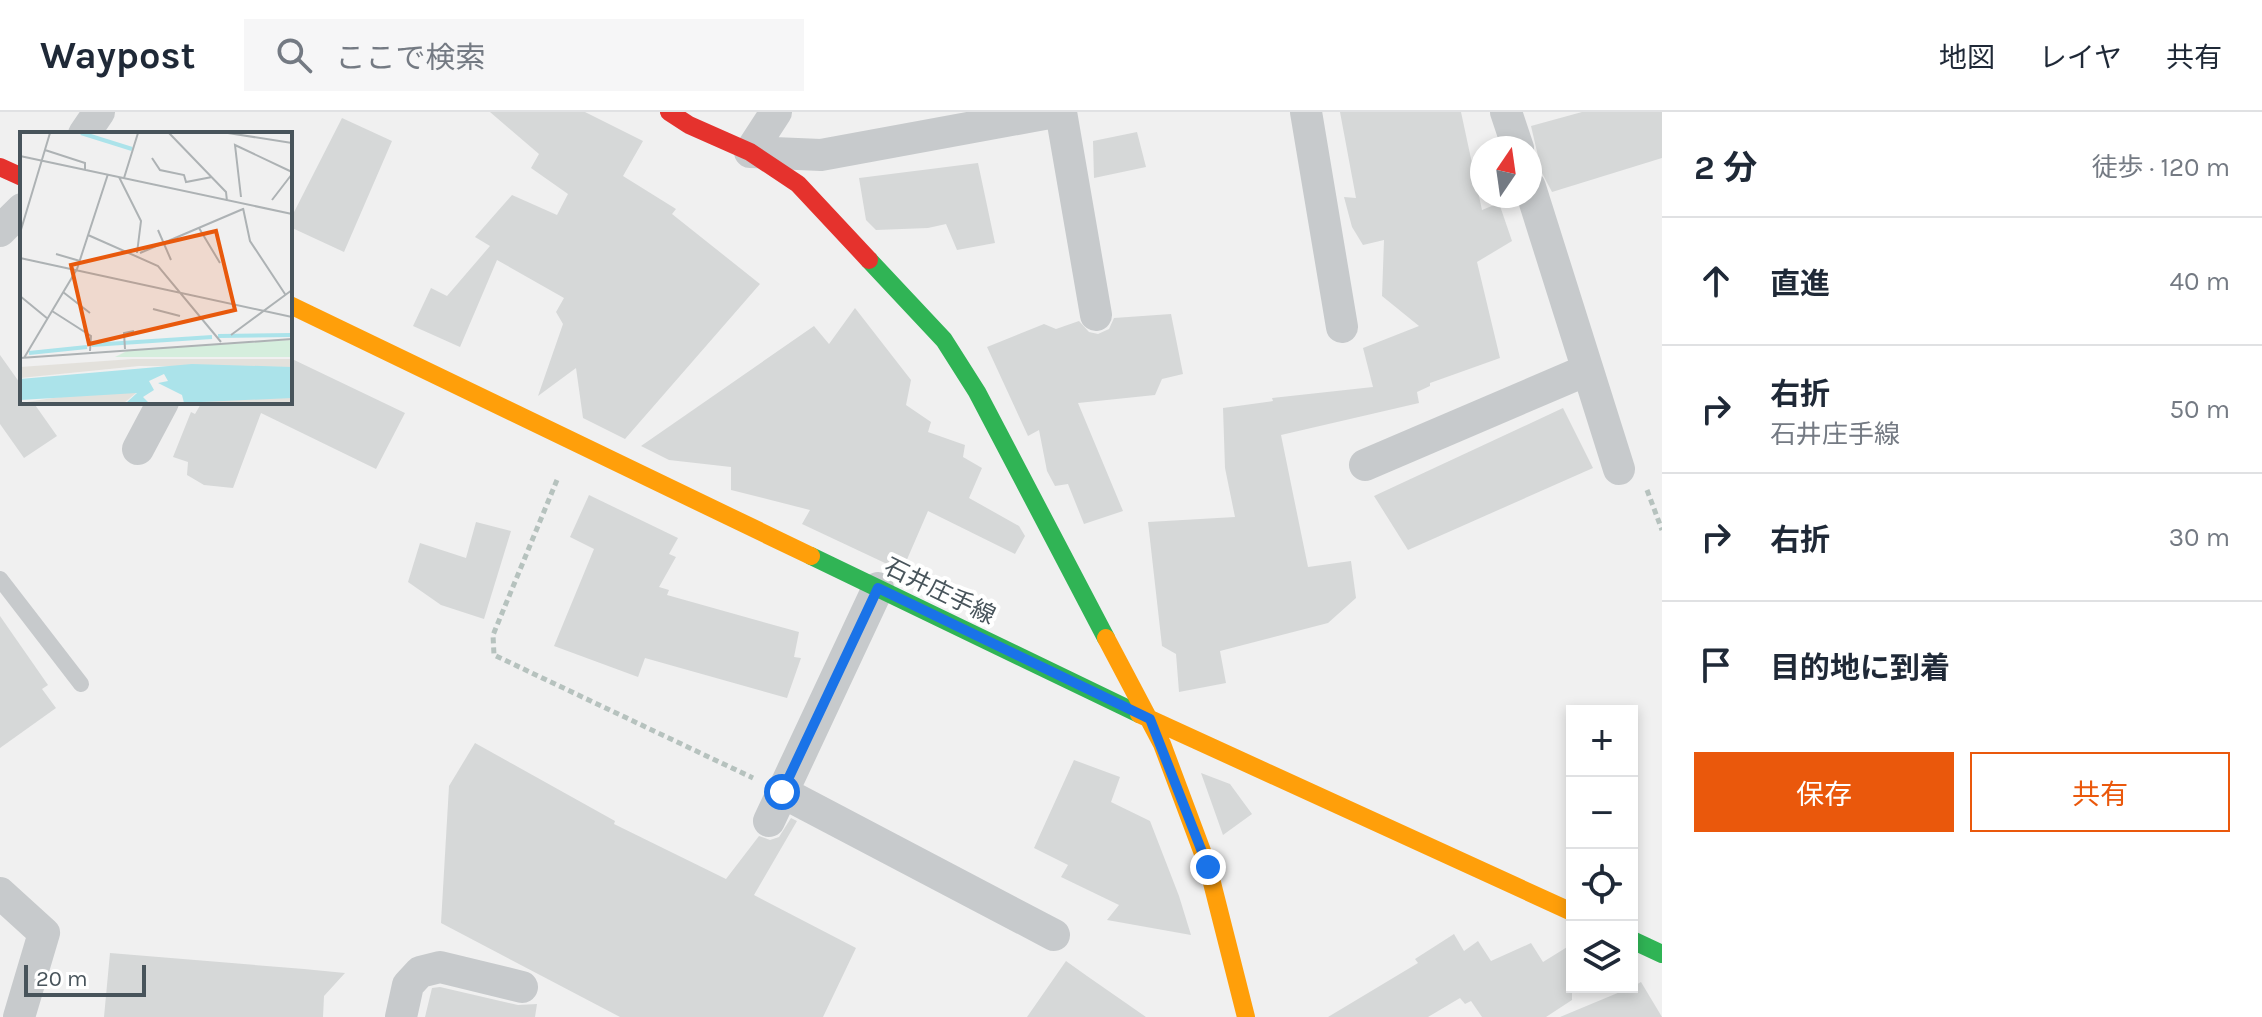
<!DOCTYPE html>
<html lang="ja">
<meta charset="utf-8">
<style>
:root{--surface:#fff;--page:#f6f6f7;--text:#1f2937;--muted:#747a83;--line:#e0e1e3;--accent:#ea580c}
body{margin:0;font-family:Karla,"Noto Sans JP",sans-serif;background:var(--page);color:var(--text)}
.controls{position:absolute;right:24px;bottom:24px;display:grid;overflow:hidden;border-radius:0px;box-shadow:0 4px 12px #0003}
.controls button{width:72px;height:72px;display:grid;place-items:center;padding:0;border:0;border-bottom:2px solid var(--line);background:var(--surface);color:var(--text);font:40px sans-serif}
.compass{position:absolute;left:1470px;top:24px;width:72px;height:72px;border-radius:50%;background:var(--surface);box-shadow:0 4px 12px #0003;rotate:13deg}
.scale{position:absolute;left:24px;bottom:20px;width:122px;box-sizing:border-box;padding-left:8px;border:4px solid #48545b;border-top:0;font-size:22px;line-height:28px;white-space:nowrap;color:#48545b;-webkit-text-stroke:6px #fff;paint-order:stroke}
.stop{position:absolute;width:24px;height:24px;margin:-18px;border:6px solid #1a73e8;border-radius:50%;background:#fff}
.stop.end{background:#1a73e8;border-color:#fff;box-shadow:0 2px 8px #0008}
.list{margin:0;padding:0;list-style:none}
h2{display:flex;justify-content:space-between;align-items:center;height:104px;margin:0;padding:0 32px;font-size:34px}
h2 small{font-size:26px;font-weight:400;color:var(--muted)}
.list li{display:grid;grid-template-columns:52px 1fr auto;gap:24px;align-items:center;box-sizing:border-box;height:128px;padding:0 32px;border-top:2px solid var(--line)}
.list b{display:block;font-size:30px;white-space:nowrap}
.list p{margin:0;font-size:26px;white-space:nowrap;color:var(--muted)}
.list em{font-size:26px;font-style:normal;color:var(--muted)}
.actions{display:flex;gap:16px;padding:24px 32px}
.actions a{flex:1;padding:18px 0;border:2px solid var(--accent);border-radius:0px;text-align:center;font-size:28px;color:var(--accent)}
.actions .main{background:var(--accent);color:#fff}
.icon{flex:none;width:44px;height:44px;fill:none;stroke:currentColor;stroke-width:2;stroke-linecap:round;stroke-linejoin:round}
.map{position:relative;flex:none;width:1662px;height:905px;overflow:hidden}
header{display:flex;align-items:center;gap:48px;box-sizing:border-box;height:112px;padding:0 40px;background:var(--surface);border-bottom:2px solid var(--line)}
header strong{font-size:38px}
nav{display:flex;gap:44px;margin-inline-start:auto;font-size:28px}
.search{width:560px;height:72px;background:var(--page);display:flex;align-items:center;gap:20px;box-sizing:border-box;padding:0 28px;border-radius:0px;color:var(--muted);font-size:30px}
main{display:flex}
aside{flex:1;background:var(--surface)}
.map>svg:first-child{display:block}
.building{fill:#d6d8d8}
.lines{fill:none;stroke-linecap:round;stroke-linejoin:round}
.path{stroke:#b6c2be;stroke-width:5;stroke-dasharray:6 4;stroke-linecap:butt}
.lane{stroke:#c7cacc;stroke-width:16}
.street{stroke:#c7cacc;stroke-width:32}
.fast{stroke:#30b455;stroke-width:18}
.slow{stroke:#ff9f0a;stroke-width:18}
.jam{stroke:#e5322d;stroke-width:18}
.route{stroke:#1a73e8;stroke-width:10}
.labels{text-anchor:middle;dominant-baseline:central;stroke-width:8;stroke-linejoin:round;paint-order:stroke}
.street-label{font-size:24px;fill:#48545b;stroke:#fff}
.inset-river{fill:none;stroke:#abe3ea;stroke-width:4}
.inset-road{fill:none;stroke:#adb2b4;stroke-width:2}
.view{fill:#e8590c;fill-opacity:0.15;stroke:#e8590c;stroke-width:4}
.inset-edge{fill:none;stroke:#48545b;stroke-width:4}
</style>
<header>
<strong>Waypost</strong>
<div class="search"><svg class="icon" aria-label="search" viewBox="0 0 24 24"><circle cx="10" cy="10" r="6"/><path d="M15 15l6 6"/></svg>ここで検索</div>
<nav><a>地図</a><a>レイヤ</a><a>共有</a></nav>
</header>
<main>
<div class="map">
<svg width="1662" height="905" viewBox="0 0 1662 905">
<rect width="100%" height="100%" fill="#f0f0f0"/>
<path class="building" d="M490,0H585L643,29L623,64L676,97L672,102L760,172L625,327L583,306L576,256L538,284L563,212L556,200L564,186L497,148L460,235L413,214L431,176L447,184L490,134L475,125L512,83L557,103L568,82L531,56L539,42Z
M1340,0H1461L1482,98L1499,91L1512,129L1477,150L1500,246L1430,271V274L1417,280L1419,291L1281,323L1308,455L1351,449L1356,486L1328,511L1220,539L1226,571L1179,580L1176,542L1162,534L1148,410L1235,405L1225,356L1223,296L1273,289L1272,286L1373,275L1363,236L1419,214L1382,184L1384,128L1363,133L1352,115L1344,85L1356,86Z
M1582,0H1662V46L1552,80L1542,61L1531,14Z
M342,6L392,29L344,140L290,115V108Z
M1137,20L1146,55L1094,66L1093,29Z
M978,51L995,131L957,138L946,112L928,116L876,118L866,108L859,66Z
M855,196L911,268L906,293L931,310L928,320L965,333L963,345L982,356L969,386L1019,414L1025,424L1015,442L928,399L902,459L802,412L810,398L731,378V355L669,348L641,334L814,214L829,232Z
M1171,202L1183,262L1162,267L1155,283L1078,291L1123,399L1084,412L1068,372L1055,374L1047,359L1039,318L1028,324L987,235L1044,212L1056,217L1079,209L1089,220L1098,222L1109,217L1114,206Z
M0,243L22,274V290H33L57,324L24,346L0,312Z
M290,246L405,301L376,357L261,301L233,376L204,373L187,363L188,350L173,345L191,300L195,302L202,290H290Z
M1563,296L1593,356L1408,438L1374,384Z
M589,383L678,426L669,442L676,445L659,475L669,478L667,483L799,520L794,545L801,546L787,586L645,546L638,565L554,534L594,437L570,425Z
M476,410L511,419L484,507L441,493L408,470L420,431L466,446Z
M0,504L48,573L42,577L56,596L0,636Z
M475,631L615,709L614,712L726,767L759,724L770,728L779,725L791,706L797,709L754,783L856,836L823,905H620L441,811L449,674Z
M1074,648L1120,665L1111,690L1150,709L1179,784L1191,823L1107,808L1119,793L1061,765L1068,753L1034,736Z
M1201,661L1230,672L1252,702L1223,723Z
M1454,822L1464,839L1478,829L1491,849L1531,831L1543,850L1572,832V888L1546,905H1482L1471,889L1465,892L1460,886L1428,905H1328L1418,851L1415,847Z
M110,841L304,857L345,861L324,884L323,905H104Z
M1066,849L1087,864L1146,905H1027Z
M1641,870L1662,905H1560L1632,875Z
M440,875L518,893L537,892L535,905H425L432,876Z"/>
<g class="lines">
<path class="path" d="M557,368L493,523L494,543L753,666
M1647,378L1662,418"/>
<path class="lane" d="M0,467L81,572"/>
<path class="street" d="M1061,0L1096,203
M1306,0L1342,215
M1506,0L1518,36
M84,22L99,0
M750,40L821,43L1055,0
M750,40L776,0
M1530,75L1619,357
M0,119L22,97
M138,337L163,290
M1365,353L1587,258
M782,680L1054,823
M769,709L878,476
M0,781L44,821L19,905
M401,905L408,873L420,860L440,855L522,875"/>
<path class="fast" d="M869,148L944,228L977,280L1106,526
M811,444L1139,602
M1632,828L1662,842"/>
<path class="slow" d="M290,193L811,444
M1106,526L1162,632L1208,755L1246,905
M1139,602L1572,800"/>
<path class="jam" d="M669,0L689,13L750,40L798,72L869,148
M0,55L22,65"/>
</g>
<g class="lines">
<path class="route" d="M782,680L878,476L1150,607L1208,755"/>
</g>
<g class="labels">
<g class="street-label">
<text transform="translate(940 479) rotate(26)">石井庄手線</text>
</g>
</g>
<g transform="translate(20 20)">
<rect width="272" height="272" fill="#f0f0f0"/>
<path d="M272,208V225H95L109,218Z" fill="#d5eedd"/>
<path d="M112,227H272V235L119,234L0,246V235ZM73,260L116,261L104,271H0ZM246,265L272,266V271H177L175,270Z" fill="#e3e1dc"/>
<path d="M172,232L272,235V266L159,271H164L162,263L138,251L148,249L144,242L129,249L134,258L123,265L129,271H106L117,261L0,268V247Z" fill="#abe3ea"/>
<path class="inset-river" d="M61,1L112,17M198,204L272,203M72,213L192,205M9,221L67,215"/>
<path class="inset-road" d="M149,1L206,60L207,69M208,1L272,11M25,18L65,31V38M0,24L272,82M132,26L140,38L164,43L166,50L192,45M99,45L121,89L117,121M104,46L118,1M221,65L215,13L272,40M252,68L272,42M223,76L230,109L265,162M179,96L200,131M138,98L151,128M0,101L30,1M68,103L138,134L201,210M120,121L223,77M36,122L60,129M0,126L272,185M43,160L70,181M0,164L28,187M133,177L160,184M32,179L71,204L70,219M211,203L272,158M105,217L104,201L114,199M0,226L272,207M4,226L57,137L88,42"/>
<path class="view" d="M196,99L215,178L69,212L51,133Z"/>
<rect width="272" height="272" class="inset-edge"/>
</g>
</svg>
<div class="controls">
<button>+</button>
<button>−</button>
<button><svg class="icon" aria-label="locate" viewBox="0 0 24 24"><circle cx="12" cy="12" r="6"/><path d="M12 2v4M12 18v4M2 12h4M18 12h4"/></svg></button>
<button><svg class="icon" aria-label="layers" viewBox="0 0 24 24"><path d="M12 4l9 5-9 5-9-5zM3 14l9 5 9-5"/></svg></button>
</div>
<svg class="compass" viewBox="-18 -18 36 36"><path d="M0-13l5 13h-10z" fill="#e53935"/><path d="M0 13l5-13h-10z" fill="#747a83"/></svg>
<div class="scale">20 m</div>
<div class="stop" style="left:782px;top:680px"></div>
<div class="stop end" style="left:1208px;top:755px"></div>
</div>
<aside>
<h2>2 分<small>徒歩 · 120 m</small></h2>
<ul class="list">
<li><svg class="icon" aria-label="ahead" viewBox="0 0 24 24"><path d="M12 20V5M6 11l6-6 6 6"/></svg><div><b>直進</b></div><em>40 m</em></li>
<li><svg class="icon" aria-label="right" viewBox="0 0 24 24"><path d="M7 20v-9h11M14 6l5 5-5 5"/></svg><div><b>右折</b><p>石井庄手線</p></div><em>50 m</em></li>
<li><svg class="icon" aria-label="right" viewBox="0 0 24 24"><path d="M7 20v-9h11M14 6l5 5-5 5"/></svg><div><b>右折</b></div><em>30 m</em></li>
<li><svg class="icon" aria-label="arrive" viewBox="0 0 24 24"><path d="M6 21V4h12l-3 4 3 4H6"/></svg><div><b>目的地に到着</b></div></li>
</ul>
<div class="actions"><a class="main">保存</a><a>共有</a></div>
</aside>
</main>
